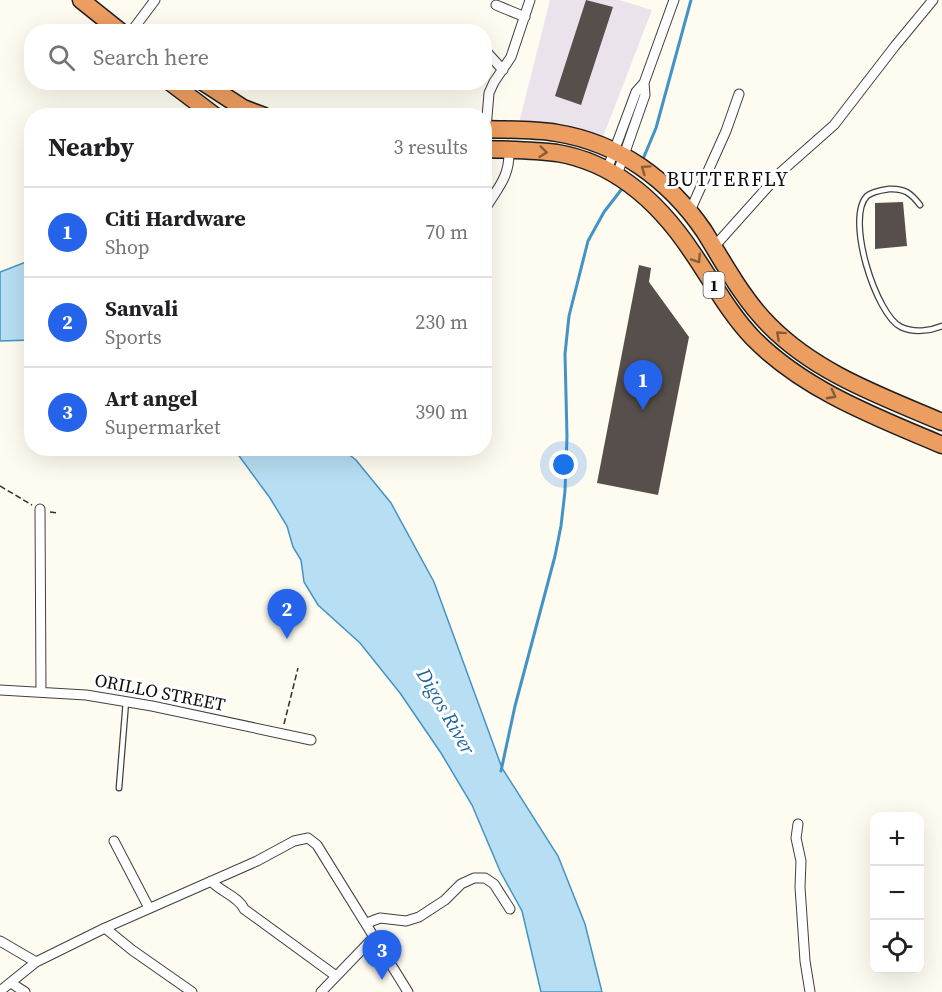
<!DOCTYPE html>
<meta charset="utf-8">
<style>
:root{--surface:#fff;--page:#f6f6f6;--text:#202124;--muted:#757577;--line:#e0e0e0;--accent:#2563eb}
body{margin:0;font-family:"Source Serif 4",serif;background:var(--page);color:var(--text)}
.controls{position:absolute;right:18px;bottom:18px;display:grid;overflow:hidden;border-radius:12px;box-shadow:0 6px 24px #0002}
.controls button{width:54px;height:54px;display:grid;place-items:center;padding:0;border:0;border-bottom:2px solid var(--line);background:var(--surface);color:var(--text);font:30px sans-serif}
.you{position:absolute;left:564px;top:465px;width:21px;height:21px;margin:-15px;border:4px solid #fff;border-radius:50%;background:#1a73e8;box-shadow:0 0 0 9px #1a73e833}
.badge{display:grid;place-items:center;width:39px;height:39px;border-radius:50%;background:var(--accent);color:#fff;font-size:20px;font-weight:700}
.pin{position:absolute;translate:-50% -50px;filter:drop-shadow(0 2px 3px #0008)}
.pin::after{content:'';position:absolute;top:32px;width:21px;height:18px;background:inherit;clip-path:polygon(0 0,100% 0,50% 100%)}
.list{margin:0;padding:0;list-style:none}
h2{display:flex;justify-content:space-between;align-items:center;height:78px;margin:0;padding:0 24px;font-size:26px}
h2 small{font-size:20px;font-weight:400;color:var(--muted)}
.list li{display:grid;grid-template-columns:39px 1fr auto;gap:18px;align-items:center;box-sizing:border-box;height:90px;padding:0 24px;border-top:2px solid var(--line)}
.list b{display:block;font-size:22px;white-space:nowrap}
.list p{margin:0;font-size:20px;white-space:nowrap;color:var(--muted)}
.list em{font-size:20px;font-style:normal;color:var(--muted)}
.icon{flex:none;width:33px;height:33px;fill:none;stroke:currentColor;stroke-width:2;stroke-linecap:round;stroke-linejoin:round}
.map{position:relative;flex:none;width:942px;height:992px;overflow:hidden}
.search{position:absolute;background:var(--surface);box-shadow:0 6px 24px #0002;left:24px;top:24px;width:468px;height:66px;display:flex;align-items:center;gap:15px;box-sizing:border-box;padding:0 21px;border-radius:24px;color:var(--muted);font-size:22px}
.panel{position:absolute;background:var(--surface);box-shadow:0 6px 24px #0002;left:24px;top:108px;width:468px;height:348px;border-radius:24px}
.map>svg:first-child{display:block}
.industrial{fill:#ebe3ec}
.water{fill:#b7def3;stroke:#4294c6;stroke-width:1.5}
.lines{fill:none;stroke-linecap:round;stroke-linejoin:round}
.stream{stroke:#4294c6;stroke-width:3}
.building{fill:#564f4b}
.lane-casing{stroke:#414141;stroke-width:7}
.street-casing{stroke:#414141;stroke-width:11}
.highway-casing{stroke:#1f1f1f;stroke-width:19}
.path{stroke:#303030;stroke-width:1.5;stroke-dasharray:6 3;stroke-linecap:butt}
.lane{stroke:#fff;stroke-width:4.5}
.street{stroke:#fff;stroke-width:9}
.highway{stroke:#ec9d60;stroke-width:16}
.oneway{stroke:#885d3b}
.labels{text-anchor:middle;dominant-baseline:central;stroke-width:6;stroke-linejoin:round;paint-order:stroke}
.shield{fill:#fff;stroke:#565656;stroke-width:1.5}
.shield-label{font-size:16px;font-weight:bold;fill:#0e0e0e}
.street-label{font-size:18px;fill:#0e0e0e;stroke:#fff}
.neighbourhood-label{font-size:20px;letter-spacing:1.5px;fill:#0e0e0e;stroke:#fff}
.water-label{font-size:20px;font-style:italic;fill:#1e6699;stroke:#fff}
</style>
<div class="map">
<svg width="942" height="992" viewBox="0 0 942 992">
<rect width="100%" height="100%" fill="#fefbf0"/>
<path class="industrial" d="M550,0H619L652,10L601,142L518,127Z"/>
<path class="water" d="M31,260V340L0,341V272Z
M234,449H342L356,460L391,503L434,582L502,768L558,856L585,924L602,992H541L522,911L500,871L472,805L441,753L400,693L360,643L318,605L304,582L301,560L293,547L287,526L270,498Z"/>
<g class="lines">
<path class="stream" d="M643,159L656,128L691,0
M501,771L515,706L555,556L561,526L565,491L567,437L565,354L569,316L588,241L604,212L621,190"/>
</g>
<path class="building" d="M586,0L613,7L581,105L555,96Z
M903,202L907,246L875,249V203Z
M639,265L651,268L649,282L689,337L658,495L597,483Z"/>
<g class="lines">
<defs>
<path id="lane" d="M920,205C911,193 904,188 889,189C882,190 873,191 867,196C845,218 876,315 901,327C914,333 930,331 942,326
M119,788L126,701"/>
<path id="street" d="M496,5L525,17
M131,32L155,0
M484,49L503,70
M486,129L489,93L494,82L511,57L530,0
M607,170L636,92L644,83L674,0
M617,175L645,95L644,83
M484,211C497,188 510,178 509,150
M690,211L726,131L739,94
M713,248L782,171L834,125L895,46L933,0
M40,509L41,692
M0,690L86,695L152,706L311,740
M798,824L796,838L801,861L800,887L805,961L810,992
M114,841L149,908
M211,881C221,892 239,897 244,909L336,976
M367,923L380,918L406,921L419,917L445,900L461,884L474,878H485L494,884L510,909
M105,928L132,950L192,992
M0,941L36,962
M11,983L25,992
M0,991L36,962L105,928L257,861L294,841L308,838L317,845L408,992
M321,992L375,936"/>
<path id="highway" d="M81,0L121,32
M170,82L215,116
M203,82L243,108L264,116
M484,129C509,130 533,129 557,133C619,143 669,180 704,231C724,263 742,298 769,325C816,373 881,396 942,422
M484,149C509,150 533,150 557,153C617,163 660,204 692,252C712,281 729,313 753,338C804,390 876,417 942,445"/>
</defs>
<use href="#lane" class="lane-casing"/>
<use href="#street" class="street-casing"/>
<use href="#highway" class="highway-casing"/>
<path class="path" d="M0,486L32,505
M50,512L58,513
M284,724L298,668"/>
<use href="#lane" class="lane"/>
<use href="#street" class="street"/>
<use href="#highway" class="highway"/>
</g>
<defs><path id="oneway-chevron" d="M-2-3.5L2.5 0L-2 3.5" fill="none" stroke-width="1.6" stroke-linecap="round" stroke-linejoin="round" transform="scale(1.5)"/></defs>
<g class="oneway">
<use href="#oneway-chevron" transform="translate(543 152) rotate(6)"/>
<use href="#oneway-chevron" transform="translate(645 169) rotate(-145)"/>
<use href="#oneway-chevron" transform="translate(697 259) rotate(57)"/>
<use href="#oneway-chevron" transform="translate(780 335) rotate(-138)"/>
<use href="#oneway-chevron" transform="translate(832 395) rotate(28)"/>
</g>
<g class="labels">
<rect class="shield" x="703.5" y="272" width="21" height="26" rx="4.5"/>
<g class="shield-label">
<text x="714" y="285">1</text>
</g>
<g class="street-label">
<text transform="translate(160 692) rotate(11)">ORILLO STREET</text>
</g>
<g class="neighbourhood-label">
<text x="728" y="179">BUTTERFLY</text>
</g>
<g class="water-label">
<text transform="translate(446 711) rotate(60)">Digos River</text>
</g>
</g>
</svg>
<div class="controls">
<button>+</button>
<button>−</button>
<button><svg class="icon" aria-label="locate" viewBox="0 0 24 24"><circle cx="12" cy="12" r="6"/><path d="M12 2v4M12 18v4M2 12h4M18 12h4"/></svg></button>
</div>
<div class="you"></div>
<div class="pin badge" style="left:643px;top:410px">1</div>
<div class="pin badge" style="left:287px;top:639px">2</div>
<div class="pin badge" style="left:382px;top:980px">3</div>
<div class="search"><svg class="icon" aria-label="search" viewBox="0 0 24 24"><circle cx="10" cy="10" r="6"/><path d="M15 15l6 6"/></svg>Search here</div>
<section class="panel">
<h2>Nearby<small>3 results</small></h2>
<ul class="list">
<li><span class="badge">1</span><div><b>Citi Hardware</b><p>Shop</p></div><em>70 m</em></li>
<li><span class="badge">2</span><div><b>Sanvali</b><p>Sports</p></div><em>230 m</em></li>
<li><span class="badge">3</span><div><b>Art angel</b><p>Supermarket</p></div><em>390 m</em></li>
</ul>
</section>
</div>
